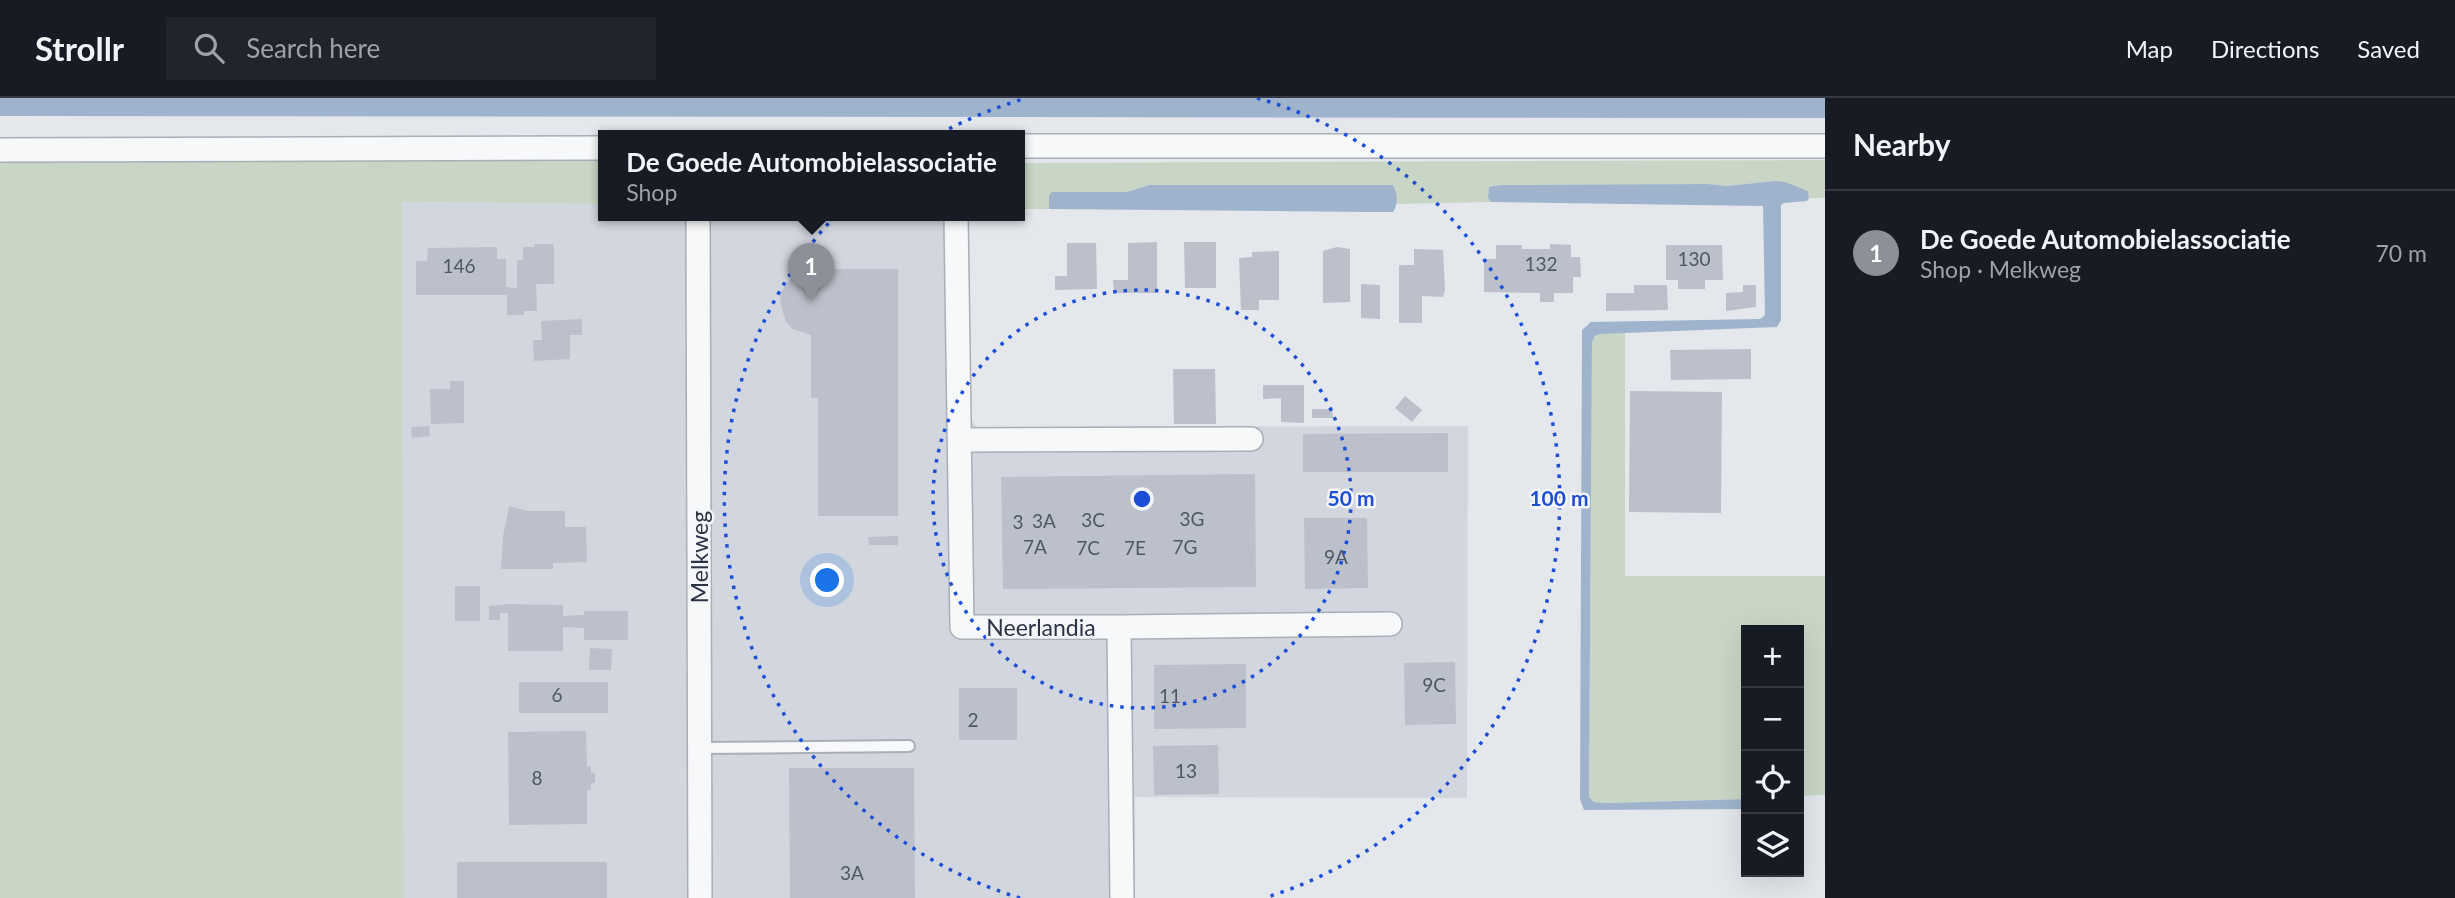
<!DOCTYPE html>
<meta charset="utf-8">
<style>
:root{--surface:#171b24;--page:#20242c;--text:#f1f3f6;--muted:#9ea1a6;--line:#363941;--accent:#8c9099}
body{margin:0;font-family:Lato,sans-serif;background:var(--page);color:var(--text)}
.controls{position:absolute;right:21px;bottom:21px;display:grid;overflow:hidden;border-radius:0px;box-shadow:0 7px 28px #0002}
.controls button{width:63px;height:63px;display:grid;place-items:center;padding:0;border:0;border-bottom:2px solid var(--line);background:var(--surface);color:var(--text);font:35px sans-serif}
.you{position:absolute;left:828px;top:483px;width:24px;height:24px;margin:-18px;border:5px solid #fff;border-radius:50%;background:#1a73e8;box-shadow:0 0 0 10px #1a73e833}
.badge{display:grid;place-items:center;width:46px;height:46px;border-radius:50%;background:var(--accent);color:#fff;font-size:23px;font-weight:700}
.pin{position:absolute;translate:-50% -58px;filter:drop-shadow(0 2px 4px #0008)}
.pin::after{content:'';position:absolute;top:37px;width:24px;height:21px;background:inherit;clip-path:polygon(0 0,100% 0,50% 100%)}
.popup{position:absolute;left:598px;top:32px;width:427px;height:91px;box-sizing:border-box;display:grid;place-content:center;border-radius:0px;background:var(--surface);filter:drop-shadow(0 2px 5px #0005);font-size:23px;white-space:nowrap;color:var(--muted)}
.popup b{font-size:26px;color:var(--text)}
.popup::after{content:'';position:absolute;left:50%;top:100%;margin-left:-14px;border:14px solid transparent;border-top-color:var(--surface)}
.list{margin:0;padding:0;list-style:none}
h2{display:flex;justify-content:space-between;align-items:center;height:91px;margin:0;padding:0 28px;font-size:30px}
h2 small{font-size:23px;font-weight:400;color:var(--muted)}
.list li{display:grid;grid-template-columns:46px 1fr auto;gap:21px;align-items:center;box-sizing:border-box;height:126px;padding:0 28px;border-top:2px solid var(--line)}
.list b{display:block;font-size:26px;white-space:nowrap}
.list p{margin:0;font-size:23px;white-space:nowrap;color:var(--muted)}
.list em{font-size:23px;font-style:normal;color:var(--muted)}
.icon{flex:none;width:38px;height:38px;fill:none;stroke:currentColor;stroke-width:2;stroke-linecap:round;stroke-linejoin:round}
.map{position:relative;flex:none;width:1825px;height:800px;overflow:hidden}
header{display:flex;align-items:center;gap:42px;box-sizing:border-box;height:98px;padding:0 35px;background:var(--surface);border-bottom:2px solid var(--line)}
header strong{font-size:33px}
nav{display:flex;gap:38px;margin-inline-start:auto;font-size:24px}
.search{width:490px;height:63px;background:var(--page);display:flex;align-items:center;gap:18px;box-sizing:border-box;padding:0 24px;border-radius:0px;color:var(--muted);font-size:26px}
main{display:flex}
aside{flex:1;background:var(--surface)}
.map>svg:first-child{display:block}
.built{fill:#d2d6de}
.green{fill:#c9d6c5}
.water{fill:#9fb4cc}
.building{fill:#bbc0ca}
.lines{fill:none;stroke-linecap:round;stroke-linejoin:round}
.service-casing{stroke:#a9aeb7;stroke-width:14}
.minor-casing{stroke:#a9aeb7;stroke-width:26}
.service{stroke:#f7f8fa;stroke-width:10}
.minor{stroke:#f7f8fa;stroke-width:23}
.ring{fill:none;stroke:#1d4ed8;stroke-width:3.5;stroke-dasharray:3.5 7}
.labels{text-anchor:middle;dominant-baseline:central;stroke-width:5;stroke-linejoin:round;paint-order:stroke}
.number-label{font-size:19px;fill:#4f5766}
.street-label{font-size:23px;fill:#2b3445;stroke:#f4f6f9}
.centre{fill:#1d4ed8;stroke:#f4f6f9;stroke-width:3.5}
.ring-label{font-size:21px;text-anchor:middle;font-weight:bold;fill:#1d4ed8;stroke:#f4f6f9;stroke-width:5;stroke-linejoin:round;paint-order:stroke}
</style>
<header>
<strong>Strollr</strong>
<div class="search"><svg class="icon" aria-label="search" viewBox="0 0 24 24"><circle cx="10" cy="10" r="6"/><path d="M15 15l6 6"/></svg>Search here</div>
<nav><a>Map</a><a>Directions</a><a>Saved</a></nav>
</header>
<main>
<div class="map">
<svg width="1825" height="800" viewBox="0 0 1825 800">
<rect width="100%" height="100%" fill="#e4e7ec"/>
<path class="built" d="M402,104L603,106V117H969L970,321L977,329L1468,328L1467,700L1135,699V800H404Z"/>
<path class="green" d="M603,61V106L402,104L404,800H0V62Z
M1825,62V100H1809L1808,93L1774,83L1727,88L1708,86L1627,87L1488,100L1491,104L1396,106V92L1393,87H1149L1127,94L1049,97V111H1019V65Z
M1625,234V478H1825V697L1799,698V532H1746V701L1609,705L1594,704L1589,699L1592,244L1595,238L1600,236Z"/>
<path class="water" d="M0,0H1825V20L0,18Z
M1774,83L1785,84L1808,93L1809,100L1807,103L1784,105L1781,107V222L1777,229L1600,236L1595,238L1592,244L1589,699L1594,704L1609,705L1746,701V711L1584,712L1580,701L1582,232L1591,224L1760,221L1765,217L1763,108L1491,104L1488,100L1489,89L1501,87L1708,86L1727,88Z
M1149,87H1393C1398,94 1398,108 1393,114H1365L1049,111V97L1052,94H1127Z"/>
<path class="building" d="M1157,144V195H1114L1113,182H1128V145Z
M1184,144H1216V190H1185Z
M1067,145H1096L1097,191L1055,192V178H1067Z
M534,146H553L554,149V186H536L537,213H524V217H507V197H416V163H427L428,150L497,149V161H506V189L517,190V162H523V149H535Z
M1550,146L1571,147V159H1580L1581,179H1573V195H1554V204H1540V195L1484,194V161H1496V147H1522V151H1550Z
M1666,147H1722L1723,182H1705V191H1678V182H1666Z
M1337,149L1350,151V204L1323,205V153Z
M1414,151L1443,152L1445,192L1443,199L1422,198V225H1399V167H1414Z
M1279,153V202H1259V212H1241L1239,160L1252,159V154Z
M813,171H898V418H818V300H811V237L793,231L786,224L780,204L781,194L793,177Z
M1361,186L1380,187V221L1361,220Z
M1634,187H1667L1668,212L1606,213V195H1634Z
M1743,187H1756V209L1726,213V195L1743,194Z
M582,221V237H570V261L534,263L533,242H542L541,223Z
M1751,251V281L1671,282L1670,252Z
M1173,271H1215L1216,326H1174Z
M450,283H464V325L431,326L430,291H450Z
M1263,287H1304V325L1281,324V300L1263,301Z
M1630,293L1722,294L1721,415L1629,414Z
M1405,298L1422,312L1412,324L1395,310Z
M1312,311H1332L1333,320H1312Z
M429,328L430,338L412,340L411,329Z
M1448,335V374H1303V336Z
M1255,376L1256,489L1003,491L1001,379Z
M509,408L527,413H565V429H586L587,464L553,465V471H501L503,439Z
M1304,420H1367L1368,490L1305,491Z
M898,438V447H869L868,439Z
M455,488H480V523H455Z
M509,506L563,507V518L584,517V513H628V542H584V530L563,529V553H508V515H500V522H489V508Z
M590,550L612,551L611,572H589Z
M1455,564L1456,626L1405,627L1404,565Z
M1246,566V630L1154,631V567Z
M519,584H608V615H519Z
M959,590H1017V642H959Z
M586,633L587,668H591V675H595V685H591V692H587V726L509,727L508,634Z
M1218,647L1219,696L1154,697L1153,648Z
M789,670H914L915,800H790Z
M457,764H607V800H457Z"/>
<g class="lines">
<defs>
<path id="service" d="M699,650L909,648"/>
<path id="minor" d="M1019,48H1825
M0,52L603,50
M698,117L700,800
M956,117L962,529H1119L1122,800
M960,342L1251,341
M1119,529L1390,526"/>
</defs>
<use href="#service" class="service-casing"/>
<use href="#minor" class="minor-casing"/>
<use href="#service" class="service"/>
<use href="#minor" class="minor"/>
</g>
<g class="ring">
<circle cx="1142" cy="401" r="209"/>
<path d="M1020 800A417 417 0 0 1 1027 0M1257 0A417 417 0 0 1 1264 800"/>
</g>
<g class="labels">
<g class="number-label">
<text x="1694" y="160">130</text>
<text x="1541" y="165">132</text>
<text x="459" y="167">146</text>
<text x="1192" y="420">3G</text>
<text x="1093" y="421">3C</text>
<text x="1044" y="422">3A</text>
<text x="1018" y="423">3</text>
<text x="1035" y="448">7A</text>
<text x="1185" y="448">7G</text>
<text x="1088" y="449">7C</text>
<text x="1135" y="449">7E</text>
<text x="1336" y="458">9A</text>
<text x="1434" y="586">9C</text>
<text x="557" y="596">6</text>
<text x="1170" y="597">11</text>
<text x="973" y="621">2</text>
<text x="1186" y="672">13</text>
<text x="537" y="679">8</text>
<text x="852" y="774">3A</text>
</g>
<g class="street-label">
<text transform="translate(699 459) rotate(-90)">Melkweg</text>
<text x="1041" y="529">Neerlandia</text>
</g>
</g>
<circle cx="1142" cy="401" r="10" class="centre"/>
<g class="ring-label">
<text x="1351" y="408">50 m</text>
<text x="1559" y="408">100 m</text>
</g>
</svg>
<div class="controls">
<button>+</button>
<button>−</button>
<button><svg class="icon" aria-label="locate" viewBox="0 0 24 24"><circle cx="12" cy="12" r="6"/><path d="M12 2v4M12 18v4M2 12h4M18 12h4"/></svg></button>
<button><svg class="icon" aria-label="layers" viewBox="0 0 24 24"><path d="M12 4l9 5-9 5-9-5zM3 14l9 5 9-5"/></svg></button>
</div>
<div class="you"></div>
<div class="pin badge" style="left:811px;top:203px">1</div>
<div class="popup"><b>De Goede Automobielassociatie</b>Shop</div>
</div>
<aside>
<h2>Nearby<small></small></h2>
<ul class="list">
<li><span class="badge">1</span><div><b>De Goede Automobielassociatie</b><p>Shop · Melkweg</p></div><em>70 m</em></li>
</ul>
</aside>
</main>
